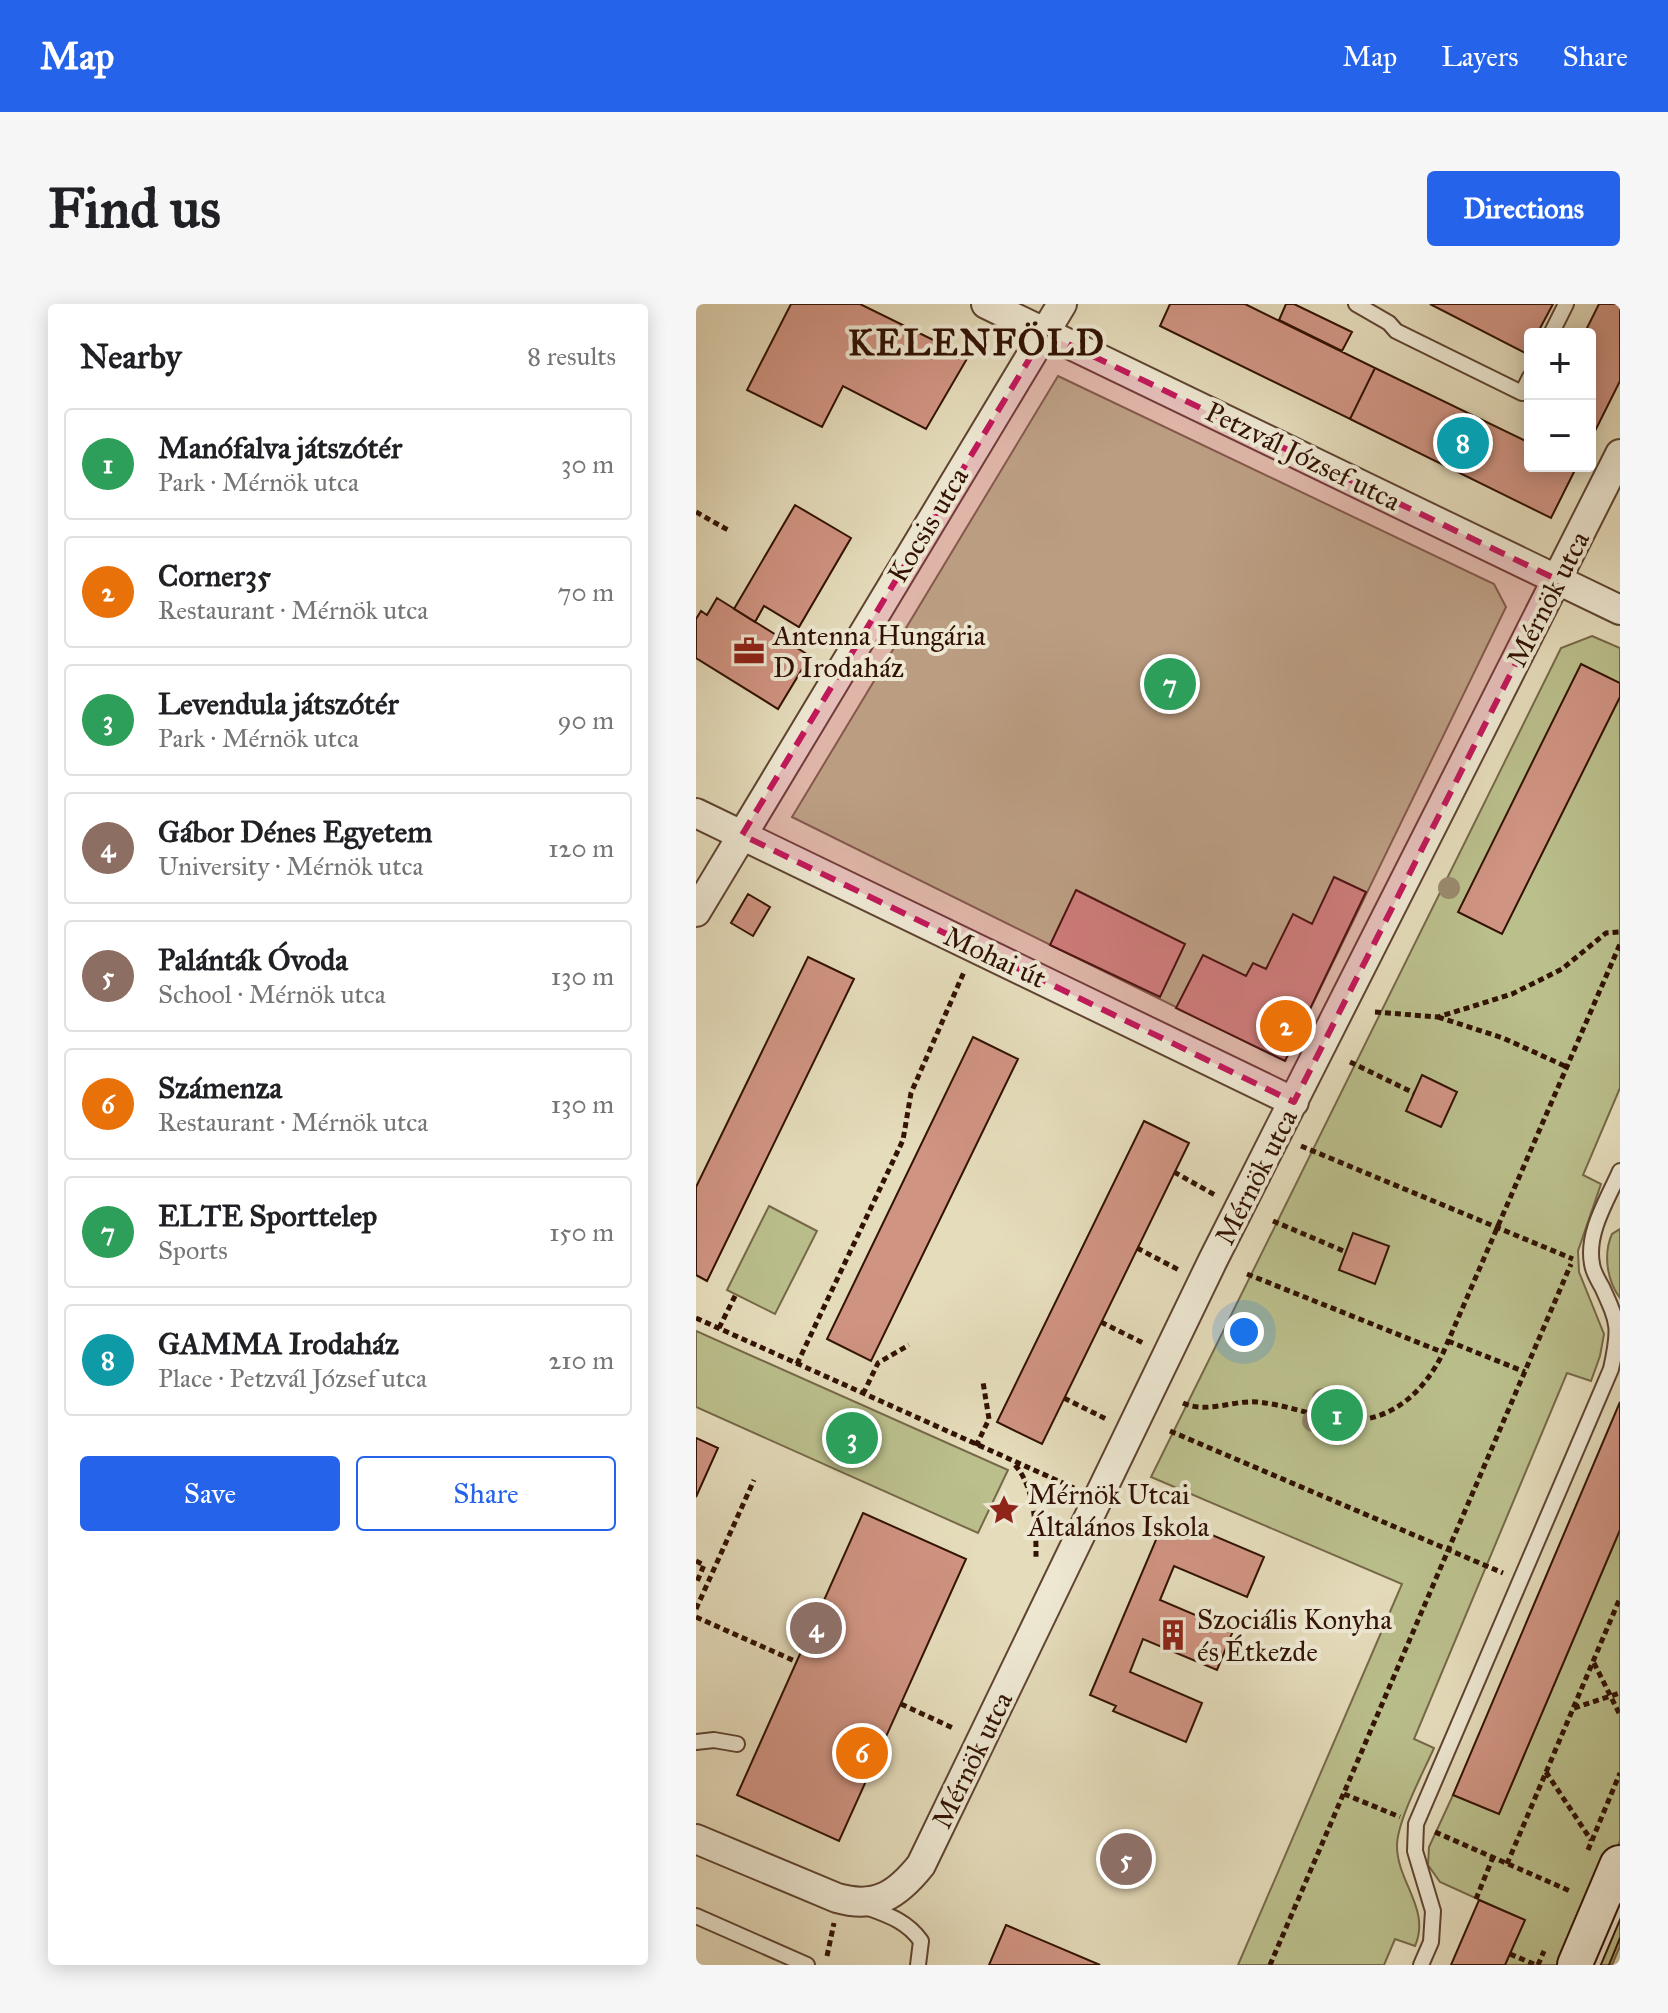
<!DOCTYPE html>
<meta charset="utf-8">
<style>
:root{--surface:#fff;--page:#f6f6f6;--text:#202124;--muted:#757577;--line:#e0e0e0;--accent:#2563eb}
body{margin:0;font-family:"IM FELL Great Primer",serif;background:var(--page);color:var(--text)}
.controls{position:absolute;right:24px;top:24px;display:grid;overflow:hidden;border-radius:8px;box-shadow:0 4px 20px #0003}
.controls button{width:72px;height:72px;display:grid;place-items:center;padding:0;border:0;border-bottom:2px solid var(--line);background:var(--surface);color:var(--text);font:40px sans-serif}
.you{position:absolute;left:548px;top:1028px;width:28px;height:28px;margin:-20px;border:6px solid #fff;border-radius:50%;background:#1a73e8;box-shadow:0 0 0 12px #1a73e833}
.badge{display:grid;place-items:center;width:52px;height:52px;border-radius:50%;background:var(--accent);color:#fff;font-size:26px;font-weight:700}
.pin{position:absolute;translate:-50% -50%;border:4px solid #fff;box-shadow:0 2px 8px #0006}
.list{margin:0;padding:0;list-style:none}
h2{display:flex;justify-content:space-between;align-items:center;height:104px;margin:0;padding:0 32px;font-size:34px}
h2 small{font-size:26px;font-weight:400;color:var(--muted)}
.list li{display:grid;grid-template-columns:52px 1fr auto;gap:24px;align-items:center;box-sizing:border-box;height:112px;margin:0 16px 16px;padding:0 16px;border:2px solid var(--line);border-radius:8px}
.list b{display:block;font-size:30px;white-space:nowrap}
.list p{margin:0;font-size:26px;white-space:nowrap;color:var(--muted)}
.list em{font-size:26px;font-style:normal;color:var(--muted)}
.actions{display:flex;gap:16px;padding:24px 32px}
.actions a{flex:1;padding:18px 0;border:2px solid var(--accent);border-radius:8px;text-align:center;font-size:28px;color:var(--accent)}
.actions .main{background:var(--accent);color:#fff}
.map{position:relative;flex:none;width:924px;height:1661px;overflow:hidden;border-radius:8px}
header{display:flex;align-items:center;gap:48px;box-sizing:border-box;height:112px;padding:0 40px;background:var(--accent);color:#fff}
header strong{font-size:38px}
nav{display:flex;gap:44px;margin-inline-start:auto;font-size:28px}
.intro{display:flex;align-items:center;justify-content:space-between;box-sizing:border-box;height:192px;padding:0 48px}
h1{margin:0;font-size:56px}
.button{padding:20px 36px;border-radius:8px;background:var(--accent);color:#fff;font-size:28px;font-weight:700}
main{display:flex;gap:48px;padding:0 48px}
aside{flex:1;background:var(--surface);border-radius:8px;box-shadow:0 4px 20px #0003}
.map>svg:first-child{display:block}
.green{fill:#babf8c;stroke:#766848;stroke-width:2}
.building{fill:#d09482;stroke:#321203;stroke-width:2}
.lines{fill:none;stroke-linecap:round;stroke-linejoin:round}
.lane-casing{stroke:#5f4431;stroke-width:18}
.street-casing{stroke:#5f4431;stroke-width:32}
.secondary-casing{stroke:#321203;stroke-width:44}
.path{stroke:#321203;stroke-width:5;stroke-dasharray:6 4;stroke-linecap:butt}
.lane{stroke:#eee8d3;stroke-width:14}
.street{stroke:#eee8d3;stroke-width:28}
.secondary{stroke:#eee8d3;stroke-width:40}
.tram{stroke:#321203;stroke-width:2}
.tree{fill:#998a6c}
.marked{fill:#c2185b;fill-opacity:0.2;stroke:#c2185b;stroke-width:6;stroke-dasharray:16 10;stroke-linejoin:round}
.labels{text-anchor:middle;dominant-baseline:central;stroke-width:8;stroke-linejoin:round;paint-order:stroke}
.street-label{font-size:28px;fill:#321203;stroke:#eee8d3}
.poi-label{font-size:28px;fill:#321203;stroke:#eee8d3;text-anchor:start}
.district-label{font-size:36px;font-weight:bold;letter-spacing:2px;fill:#321203;stroke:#eee8d3}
</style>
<header>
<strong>Map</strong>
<nav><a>Map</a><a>Layers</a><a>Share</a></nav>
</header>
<div class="intro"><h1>Find us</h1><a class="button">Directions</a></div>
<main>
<aside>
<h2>Nearby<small>8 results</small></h2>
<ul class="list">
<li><span class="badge" style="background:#2e9e5b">1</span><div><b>Manófalva játszótér</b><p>Park · Mérnök utca</p></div><em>30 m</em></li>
<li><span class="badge" style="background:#e8710a">2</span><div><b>Corner35</b><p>Restaurant · Mérnök utca</p></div><em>70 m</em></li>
<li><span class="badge" style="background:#2e9e5b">3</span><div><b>Levendula játszótér</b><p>Park · Mérnök utca</p></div><em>90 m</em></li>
<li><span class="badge" style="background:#8d6e63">4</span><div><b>Gábor Dénes Egyetem</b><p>University · Mérnök utca</p></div><em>120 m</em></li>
<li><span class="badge" style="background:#8d6e63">5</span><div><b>Palánták Óvoda</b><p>School · Mérnök utca</p></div><em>130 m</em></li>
<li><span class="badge" style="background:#e8710a">6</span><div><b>Számenza</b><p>Restaurant · Mérnök utca</p></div><em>130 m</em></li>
<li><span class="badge" style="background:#2e9e5b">7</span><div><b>ELTE Sporttelep</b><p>Sports</p></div><em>150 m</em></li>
<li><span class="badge" style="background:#0f9aa8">8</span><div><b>GAMMA Irodaház</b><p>Place · Petzvál József utca</p></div><em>210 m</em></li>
</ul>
<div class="actions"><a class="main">Save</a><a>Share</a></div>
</aside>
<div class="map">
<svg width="924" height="1661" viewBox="0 0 924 1661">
<rect width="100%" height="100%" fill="#e5dcbb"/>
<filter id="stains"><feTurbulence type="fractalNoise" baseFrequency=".0025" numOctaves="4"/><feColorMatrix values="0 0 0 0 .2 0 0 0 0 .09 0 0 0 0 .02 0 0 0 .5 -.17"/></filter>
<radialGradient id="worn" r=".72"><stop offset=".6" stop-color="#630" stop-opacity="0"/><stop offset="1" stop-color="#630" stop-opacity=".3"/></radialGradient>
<path class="green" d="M362,72L798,280L810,303L589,757L96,513Z
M896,332L924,344V784L887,871L905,880L882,947L883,968L908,1030L904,1052L895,1077L871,1069L718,1435L738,1444C727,1469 701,1517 701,1542C701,1578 735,1605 719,1642L699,1635L688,1661H542L706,1280L455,1173L865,344Z
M73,902L121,927L79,1010L31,986Z
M924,925V994C911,977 907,950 916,930Z
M0,1027L312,1166L282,1229L0,1103Z
M924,1226V1537L872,1661H809L828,1616L744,1578L732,1561L733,1543L757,1491L803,1510Z
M924,1592V1642L916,1661H895Z"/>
<path class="building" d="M95,0H164L272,53L230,125L147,82L126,123L51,86Z
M474,0H549L679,64L654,115L464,22Z
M590,0H598L656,28L646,47L583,16Z
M734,0H857L841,30H834L831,50Z
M903,0H924V77L894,137V30H888Z
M679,64L834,139V162H881L855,214L654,115Z
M99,201L155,234L103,323L68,302L59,318L38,305Z
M21,294L114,352L82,405L0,354V315L5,307L11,311Z
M885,360L924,379V393L806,630L762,608Z
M638,573L670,588L589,757L480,704L507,651L550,672L557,659L570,665L597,610L616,620Z
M380,586L489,640L464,693L354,641Z
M52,590L74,603L57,632L35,619Z
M112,653L158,675L11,977L0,971V883Z
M277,733L322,755L175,1057L131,1035Z
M726,771L761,788L745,823L710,807Z
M448,817L493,839L346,1140L301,1118Z
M657,929L693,942L679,980L643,966Z
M924,1098V1226L803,1510L757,1491Z
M0,1134L22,1144L0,1193Z
M167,1209L270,1255L143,1537L41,1491Z
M468,1217L493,1228L495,1222L568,1253L551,1293L478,1262L464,1296L537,1327L521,1366L447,1335L434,1368L506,1399L490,1438L417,1407L420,1402L394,1391Z
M783,1596L829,1616L809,1661H755Z
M310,1621L404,1661H293Z"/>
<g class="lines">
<defs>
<path id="lane" d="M660,0L693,19L700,27L826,89L834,73
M855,30L870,0
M0,1438L18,1436L41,1440
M170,1603C192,1611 211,1617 225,1637L222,1661
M0,1612L111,1661
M725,1661L735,1638L737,1607L719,1547L720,1520L915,1065C924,1024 923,1020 906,983C902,976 897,968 896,960C890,928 912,895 924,867"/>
<path id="street" d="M290,0L924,306
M0,509L598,798
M0,608L366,0
M0,1535L141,1594C180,1605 201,1591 225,1561L517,956L924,150"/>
<path id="secondary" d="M882,1661L924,1562"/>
</defs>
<use href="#lane" class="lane-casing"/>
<use href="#street" class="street-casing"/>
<use href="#secondary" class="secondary-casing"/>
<path class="path" d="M0,208L32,226
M679,708L742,713L816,690L866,665L910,629L924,628
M742,713L807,734L871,763
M654,758L718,789
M605,842L877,955
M478,868L519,891
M577,917L650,948
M441,944L483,966
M551,970L746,1048
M0,1014L378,1184
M405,1018L447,1039
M23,1024L40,990
M752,1037L829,1068
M101,1060L207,836L215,789L268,668
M167,1090L182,1059L213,1041
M368,1094L410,1115
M487,1099C511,1110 536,1096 561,1098C585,1100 610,1109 634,1114C686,1125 725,1094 747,1049L924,640
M474,1127L807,1269
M280,1142L293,1115L287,1078
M319,1161C340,1185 340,1225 340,1255
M0,1257L8,1261L0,1280
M0,1305L58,1176
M0,1313L101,1358
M898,1359L924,1411
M205,1400L259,1425
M878,1404L924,1389
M850,1468L895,1536
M648,1490L704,1513
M739,1528L874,1587
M892,1546L924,1469
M811,1560L924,1294
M780,1595L797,1553
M814,1650L840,1661
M131,1652L138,1619
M574,1661L875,960
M842,1661L848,1647"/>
<use href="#lane" class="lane"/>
<use href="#street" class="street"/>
<use href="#secondary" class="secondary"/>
<path class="tram" d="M898,1661L924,1600
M913,1661L924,1634"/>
</g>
<g class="tree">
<circle cx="753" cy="584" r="11"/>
<circle cx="627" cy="1095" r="11"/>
<circle cx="617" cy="1117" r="11"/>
</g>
<path class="marked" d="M349,29L862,276L598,798L46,531Z"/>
<defs>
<symbol id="office-bare" viewBox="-9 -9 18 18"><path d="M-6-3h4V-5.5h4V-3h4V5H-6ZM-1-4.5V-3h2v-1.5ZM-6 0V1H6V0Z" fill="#8f2418" stroke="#eee8d3" stroke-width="2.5" paint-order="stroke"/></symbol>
<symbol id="sight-bare" viewBox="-9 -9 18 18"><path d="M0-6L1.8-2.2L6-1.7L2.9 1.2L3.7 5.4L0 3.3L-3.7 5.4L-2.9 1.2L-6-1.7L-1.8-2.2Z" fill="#8f2418" stroke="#eee8d3" stroke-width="2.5" paint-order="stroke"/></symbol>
<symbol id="building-bare" viewBox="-9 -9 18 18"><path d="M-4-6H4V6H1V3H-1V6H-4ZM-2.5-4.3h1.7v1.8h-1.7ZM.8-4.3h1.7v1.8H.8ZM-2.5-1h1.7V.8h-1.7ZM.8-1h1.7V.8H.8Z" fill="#8f2418" stroke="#eee8d3" stroke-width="2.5" paint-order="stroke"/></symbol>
</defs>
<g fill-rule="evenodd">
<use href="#office-bare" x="31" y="325" width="44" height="44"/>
<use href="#sight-bare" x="286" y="1184" width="44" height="44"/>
<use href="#building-bare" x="455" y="1309" width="44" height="44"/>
</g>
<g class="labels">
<g class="street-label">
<text transform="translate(607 152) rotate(26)">Petzvál József utca</text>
<text transform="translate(232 221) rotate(-59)">Kocsis utca</text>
<text transform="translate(852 295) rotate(-63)">Mérnök utca</text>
<text transform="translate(299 653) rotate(25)">Mohai út</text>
<text transform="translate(560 873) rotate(-63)">Mérnök utca</text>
<text transform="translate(276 1456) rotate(-64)">Mérnök utca</text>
</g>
<g class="poi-label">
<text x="77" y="331">Antenna Hungária<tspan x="77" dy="32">D Irodaház</tspan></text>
<text x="332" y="1190">Mérnök Utcai<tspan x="332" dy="32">Általános Iskola</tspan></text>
<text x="501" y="1315">Szociális Konyha<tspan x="501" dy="32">és Étkezde</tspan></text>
</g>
<g class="district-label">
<text x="281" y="39">KELENFÖLD</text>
</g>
</g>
<rect width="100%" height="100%" filter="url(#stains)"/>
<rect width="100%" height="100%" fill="url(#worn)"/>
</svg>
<div class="controls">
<button>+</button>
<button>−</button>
</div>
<div class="you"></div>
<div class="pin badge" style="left:641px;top:1111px;background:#2e9e5b">1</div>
<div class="pin badge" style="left:590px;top:722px;background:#e8710a">2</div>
<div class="pin badge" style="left:156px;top:1134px;background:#2e9e5b">3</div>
<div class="pin badge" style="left:120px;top:1324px;background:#8d6e63">4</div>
<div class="pin badge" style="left:430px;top:1555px;background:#8d6e63">5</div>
<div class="pin badge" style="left:166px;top:1449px;background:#e8710a">6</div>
<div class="pin badge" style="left:474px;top:380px;background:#2e9e5b">7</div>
<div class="pin badge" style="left:767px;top:139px;background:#0f9aa8">8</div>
</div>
</main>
